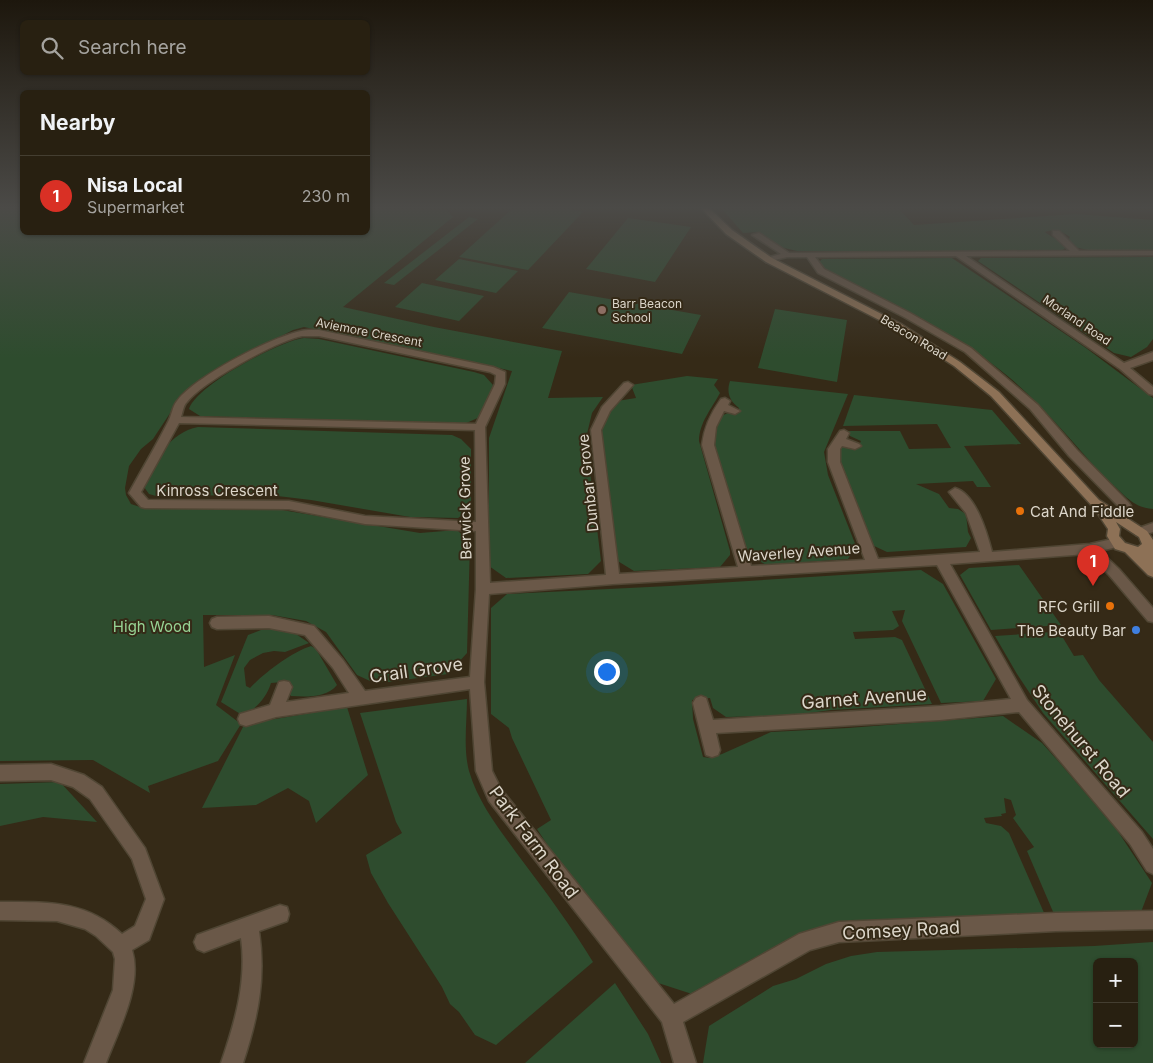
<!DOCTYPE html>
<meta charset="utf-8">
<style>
:root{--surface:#282011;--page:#342d1f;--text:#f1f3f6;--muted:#a5a39f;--line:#443e31;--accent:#d93025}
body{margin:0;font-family:Inter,sans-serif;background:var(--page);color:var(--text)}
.controls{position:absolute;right:15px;bottom:15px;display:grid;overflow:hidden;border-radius:8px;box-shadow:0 1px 4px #0004}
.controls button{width:45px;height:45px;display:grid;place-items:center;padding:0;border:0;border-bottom:1px solid var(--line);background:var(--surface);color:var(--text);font:25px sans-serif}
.you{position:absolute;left:606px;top:671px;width:18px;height:18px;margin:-12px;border:4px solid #fff;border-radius:50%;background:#1a73e8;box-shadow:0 0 0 8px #1a73e833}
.badge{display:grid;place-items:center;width:32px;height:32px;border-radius:50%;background:var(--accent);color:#fff;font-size:16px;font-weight:700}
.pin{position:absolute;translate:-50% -41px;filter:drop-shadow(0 1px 2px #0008)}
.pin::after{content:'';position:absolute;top:26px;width:18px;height:15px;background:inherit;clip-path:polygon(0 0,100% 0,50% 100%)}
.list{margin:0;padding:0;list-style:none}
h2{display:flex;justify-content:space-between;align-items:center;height:65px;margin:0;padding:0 20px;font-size:21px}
h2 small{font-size:16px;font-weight:400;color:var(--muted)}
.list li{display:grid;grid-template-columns:32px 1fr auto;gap:15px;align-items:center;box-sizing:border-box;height:80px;padding:0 20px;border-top:1px solid var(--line)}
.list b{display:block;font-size:19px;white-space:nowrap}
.list p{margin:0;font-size:16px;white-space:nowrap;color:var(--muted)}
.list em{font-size:16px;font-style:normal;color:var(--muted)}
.icon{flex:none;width:28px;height:28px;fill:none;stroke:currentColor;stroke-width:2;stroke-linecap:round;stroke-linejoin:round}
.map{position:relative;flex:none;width:1153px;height:1063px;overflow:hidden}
.search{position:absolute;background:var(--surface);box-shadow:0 1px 4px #0004;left:20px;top:20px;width:350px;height:55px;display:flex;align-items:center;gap:12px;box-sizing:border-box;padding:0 18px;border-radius:8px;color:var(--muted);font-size:19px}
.panel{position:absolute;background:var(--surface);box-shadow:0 1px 4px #0004;left:20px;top:90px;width:350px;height:145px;border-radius:8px}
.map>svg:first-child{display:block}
.green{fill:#2e4c2e;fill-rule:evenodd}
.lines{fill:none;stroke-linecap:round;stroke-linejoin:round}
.street-casing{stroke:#504634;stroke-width:3}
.secondary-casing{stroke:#504634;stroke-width:3}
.street{fill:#6a5848;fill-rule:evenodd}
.secondary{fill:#8d7156;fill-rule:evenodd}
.education-dot{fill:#8d6e63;stroke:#352a17;stroke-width:2}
.food-dot{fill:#e8710a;stroke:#352a17;stroke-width:2}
.shop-dot{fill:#3f7fe0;stroke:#352a17;stroke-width:2}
.labels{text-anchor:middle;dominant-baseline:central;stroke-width:4;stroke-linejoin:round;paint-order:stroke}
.far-poi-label{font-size:12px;fill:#dcd6ca;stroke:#352a17;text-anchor:start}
.far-street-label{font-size:12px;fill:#dcd6ca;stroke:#352a17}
.street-label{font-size:15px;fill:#dcd6ca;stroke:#352a17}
.poi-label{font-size:15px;fill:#dcd6ca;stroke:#352a17;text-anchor:end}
.park-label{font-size:15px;fill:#96d394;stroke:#352a17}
.near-street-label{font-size:18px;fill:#dcd6ca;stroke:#352a17}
</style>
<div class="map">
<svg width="1153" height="1063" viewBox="0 0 1153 1063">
<rect width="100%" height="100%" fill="#352a17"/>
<path class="green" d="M0,209H22V232H368V209L447,210L453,217L343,307L434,327L562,351L548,398L603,397L592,413L586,438L601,561L588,574L506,578L489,566V438L512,371L304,327L293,330L215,370L184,392L153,439L141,449L129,466L125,488L126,495L131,504L146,509L270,508L420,533L457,530L470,542L467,653L448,674L389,682L370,681L357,675L326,632L306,621L272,615H203L204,667L235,655L216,705L241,724L218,761L148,786L150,793L93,760L0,761Z
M512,209H567L583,212L528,270L459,257Z
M722,209H899L914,225L1076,214L1153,220V250H1088L1074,247L1068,240L1070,237C1062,231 1055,229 1045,232C1052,238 1059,239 1067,247L1061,251H797L780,247L758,232L743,233Z
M469,217L478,219L394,285L384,283Z
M628,218L691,227L655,282L586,269Z
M1153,257V339L1147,347L1131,357L1114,353L978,261L981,258Z
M952,258L1086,348L1153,398V509C1131,508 1121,490 1105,478C1074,444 1045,408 1010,378C955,331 886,303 823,268L819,262L822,259Z
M459,259L518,271L496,293L435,280Z
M422,283L484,296L459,321L395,307Z
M569,292L701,315L682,354L542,328Z
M775,309L847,320L837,382L758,368Z
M304,338L319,339L474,372L484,375L493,385L480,417L464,424L200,416L189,409C197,385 279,341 304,338Z
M687,376L718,379L714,385L720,393C712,408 699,423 699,441L730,551V555L720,567L634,571L616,560L601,431L605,414L617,401L636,398L631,385Z
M730,381L848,394L824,452L828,475L856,546L848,559L766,565L746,553L713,438L721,416L728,413L737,414L739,408C730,401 726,393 730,381Z
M854,395L992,410L1021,444L964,446L991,487H977L973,481L916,484L939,494L949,508L958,509L966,514L968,532L971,538L966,547L887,552L872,545L837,462L840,447H858L861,441L850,436L847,431H900L909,449L951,448L937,424L843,426Z
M198,427L452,435L461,439L471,449V509L458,518L410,517L311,500L269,495L156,496L149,494L144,487L146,483C158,457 169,433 198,427Z
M1019,565L1061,625L991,630L960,575L969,568Z
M921,570L943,584L996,679L983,701L941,703L902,621L905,610L892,611L899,626L893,630L853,632L855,639L895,637L902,640L932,704L831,710L795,715L726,717L713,708L710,698L692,700L693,719L703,757L710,758L722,754L771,732L848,728L1003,716L1042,743L1059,762L1117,830L1152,883L1141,912L1054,914L1027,851L1034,847L1013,818L1016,815L1011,800L1004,798L1006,813L1001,814L1002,816L984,818L986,823L1001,826L1009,833L1045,915H984L915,920L736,970L692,994L652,981L552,852L537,829L551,820L512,738L509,728L491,714V608L507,594L669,586Z
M276,629L296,634L309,643L285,652L274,651L263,653L250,660L244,668L246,686L250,688C264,673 292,652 311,646L316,649L337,685C327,698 306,697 291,696L284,688L283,682L271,683C267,697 255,711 242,715L221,702L248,635L261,630Z
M1052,632L1060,633L1074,656L1083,655L1099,680L1153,742V839L1043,713L1017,674L995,636Z
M467,699C467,722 463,748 469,771C479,805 501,831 521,859C546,892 571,926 593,962L496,1045L475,1035L459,1012L450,1004L442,987L388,903L371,873L366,855L402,833L396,822L360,713Z
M347,707L368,775L316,823L309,801L288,788L256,805L202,808L246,721L269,720Z
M60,782L97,822L43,817L0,826V784Z
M1153,942V1063H703L709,1026L773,986L796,979L826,964L851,956L877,952L1094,946ZM1097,962H1134V1044H1097Z
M615,983L648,1034L661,1063H525Z"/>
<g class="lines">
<defs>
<path id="street" d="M1053,231H1059L1079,251H1153V255L966,256L1124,363L1153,352V360L1130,368L1153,387V395L1149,394L1120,369L956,256L815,257L824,269L910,313L971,348L1038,405L1077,450L1129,503L1131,506L1129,509H1121L1069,456L1030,409L965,352L904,317L818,273L807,257H787L766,262V258L781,254L752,235L759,233L789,253L1070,251L1053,235Z
M308,330H319L493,367L505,372V384L485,427L490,583L606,575L591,430L602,407L624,383L628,382L633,385L610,411L601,430L619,574L738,567L702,445C704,427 711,413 721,399L725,398L730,401L728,405L740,411L735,414L724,411L716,427L714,445L751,566L865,560L828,462V449L840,431L844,430L849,433L846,439L859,444L861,446L855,449L842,446L840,449V462L878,559L980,552L966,513L949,492L955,488C976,494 987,533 992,552L1090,544L1117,538L1121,540L1123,543L1121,546L1100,551L1119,569L1153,608V622L1148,621L1109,575L1087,554L950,564L1027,700L1142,832L1153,849V874L1147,871L1130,844L1019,712L940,720L716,733L720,750L718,755L712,757L706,755L693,703L696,698L701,696L706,698L713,720L940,706L1011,699L937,565L613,584L489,594L484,682L492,771L501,789L674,1004L799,934L839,922L1056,913L1153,911V929L1056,931L839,942L810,950L683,1022L696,1063H674L662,1022L489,801L476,771L470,689L276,717L246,726L240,724L238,719L240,714L270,705L279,682L284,681L289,682L292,687L286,702L349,693L333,668L305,635L269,628L217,629L212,627L210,623L212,619L217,617L269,616L314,626L343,660L365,691L470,677L476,589V531L365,524L289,509L145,508L141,507L129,493C142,469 156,446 168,422C172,415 172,407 177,401C194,377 279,332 308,330ZM302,336H319L490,372L496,375L495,384L476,424L181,417C183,412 183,406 187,402C202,382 277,341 302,336ZM179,423L475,430L476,522L365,516L289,501L148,500L141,492Z
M1153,523V532L1140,536L1136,535L1134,532L1136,529Z
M51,764L84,775L102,787L145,848L164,899L149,940L132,950C143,985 118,1031 106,1063H84L113,990L115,959L113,952L96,936L85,929L57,921L0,920V902C47,902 86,900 122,934L135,926L146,899L132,859L90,799L73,787L51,780L0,781V765Z
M280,905L287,907L289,914L287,921L259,931C266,980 258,1017 243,1063H221C235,1022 247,982 241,938L204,952L197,949L194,942L197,935Z"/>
<path id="secondary" d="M702,209H710L732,230L772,258L901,324L960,362L999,392L1099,500L1147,531L1153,540V577L1148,575L1125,552L1115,549L1107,536L1108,529L1094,508L991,396L954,366L895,328L766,262L726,234ZM1116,522L1139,537L1142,544L1138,547L1125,543L1119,536L1120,529Z"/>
</defs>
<use href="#street" class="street-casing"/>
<use href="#secondary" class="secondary-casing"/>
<use href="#street" class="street"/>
<use href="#secondary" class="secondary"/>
</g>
<linearGradient id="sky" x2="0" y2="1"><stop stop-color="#1d170d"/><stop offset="0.58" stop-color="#4b4a47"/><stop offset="1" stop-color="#4b4a47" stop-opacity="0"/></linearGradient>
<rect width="1153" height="358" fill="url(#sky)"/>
<circle class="education-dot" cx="602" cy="310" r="5"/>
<g class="food-dot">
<circle cx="1020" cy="511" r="5"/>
<circle cx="1110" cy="606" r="5"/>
</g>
<circle class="shop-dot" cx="1136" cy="630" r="5"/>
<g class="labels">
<g class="far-poi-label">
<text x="612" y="303">Barr Beacon<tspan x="612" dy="14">School</tspan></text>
</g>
<g class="far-street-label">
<text transform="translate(1077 320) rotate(34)">Morland Road</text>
<text transform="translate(369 332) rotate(11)">Aviemore Crescent</text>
<text transform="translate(914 337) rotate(31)">Beacon Road</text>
</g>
<g class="street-label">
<text transform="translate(588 483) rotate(-96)">Dunbar Grove</text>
<text x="217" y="490">Kinross Crescent</text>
<text transform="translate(465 508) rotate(-91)">Berwick Grove</text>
<text transform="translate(799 552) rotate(-4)">Waverley Avenue</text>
</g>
<g class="poi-label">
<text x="1030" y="511" text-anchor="start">Cat And Fiddle</text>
<text x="1100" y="606">RFC Grill</text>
<text x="1126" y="630">The Beauty Bar</text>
</g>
<g class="park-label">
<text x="152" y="626">High Wood</text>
</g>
<g class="near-street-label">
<text transform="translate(416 670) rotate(-8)">Crail Grove</text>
<text transform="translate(864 698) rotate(-4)">Garnet Avenue</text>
<text transform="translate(1081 741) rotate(50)">Stonehurst Road</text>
<text transform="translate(534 842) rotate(53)">Park Farm Road</text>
<text transform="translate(901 930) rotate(-3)">Comsey Road</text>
</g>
</g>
</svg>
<div class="controls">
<button>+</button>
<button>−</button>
</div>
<div class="you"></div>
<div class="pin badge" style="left:1093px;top:586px">1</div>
<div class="search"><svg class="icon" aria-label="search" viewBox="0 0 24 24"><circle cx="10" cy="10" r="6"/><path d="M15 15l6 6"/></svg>Search here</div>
<section class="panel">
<h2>Nearby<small></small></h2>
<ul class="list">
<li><span class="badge">1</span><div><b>Nisa Local</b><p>Supermarket</p></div><em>230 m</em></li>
</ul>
</section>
</div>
